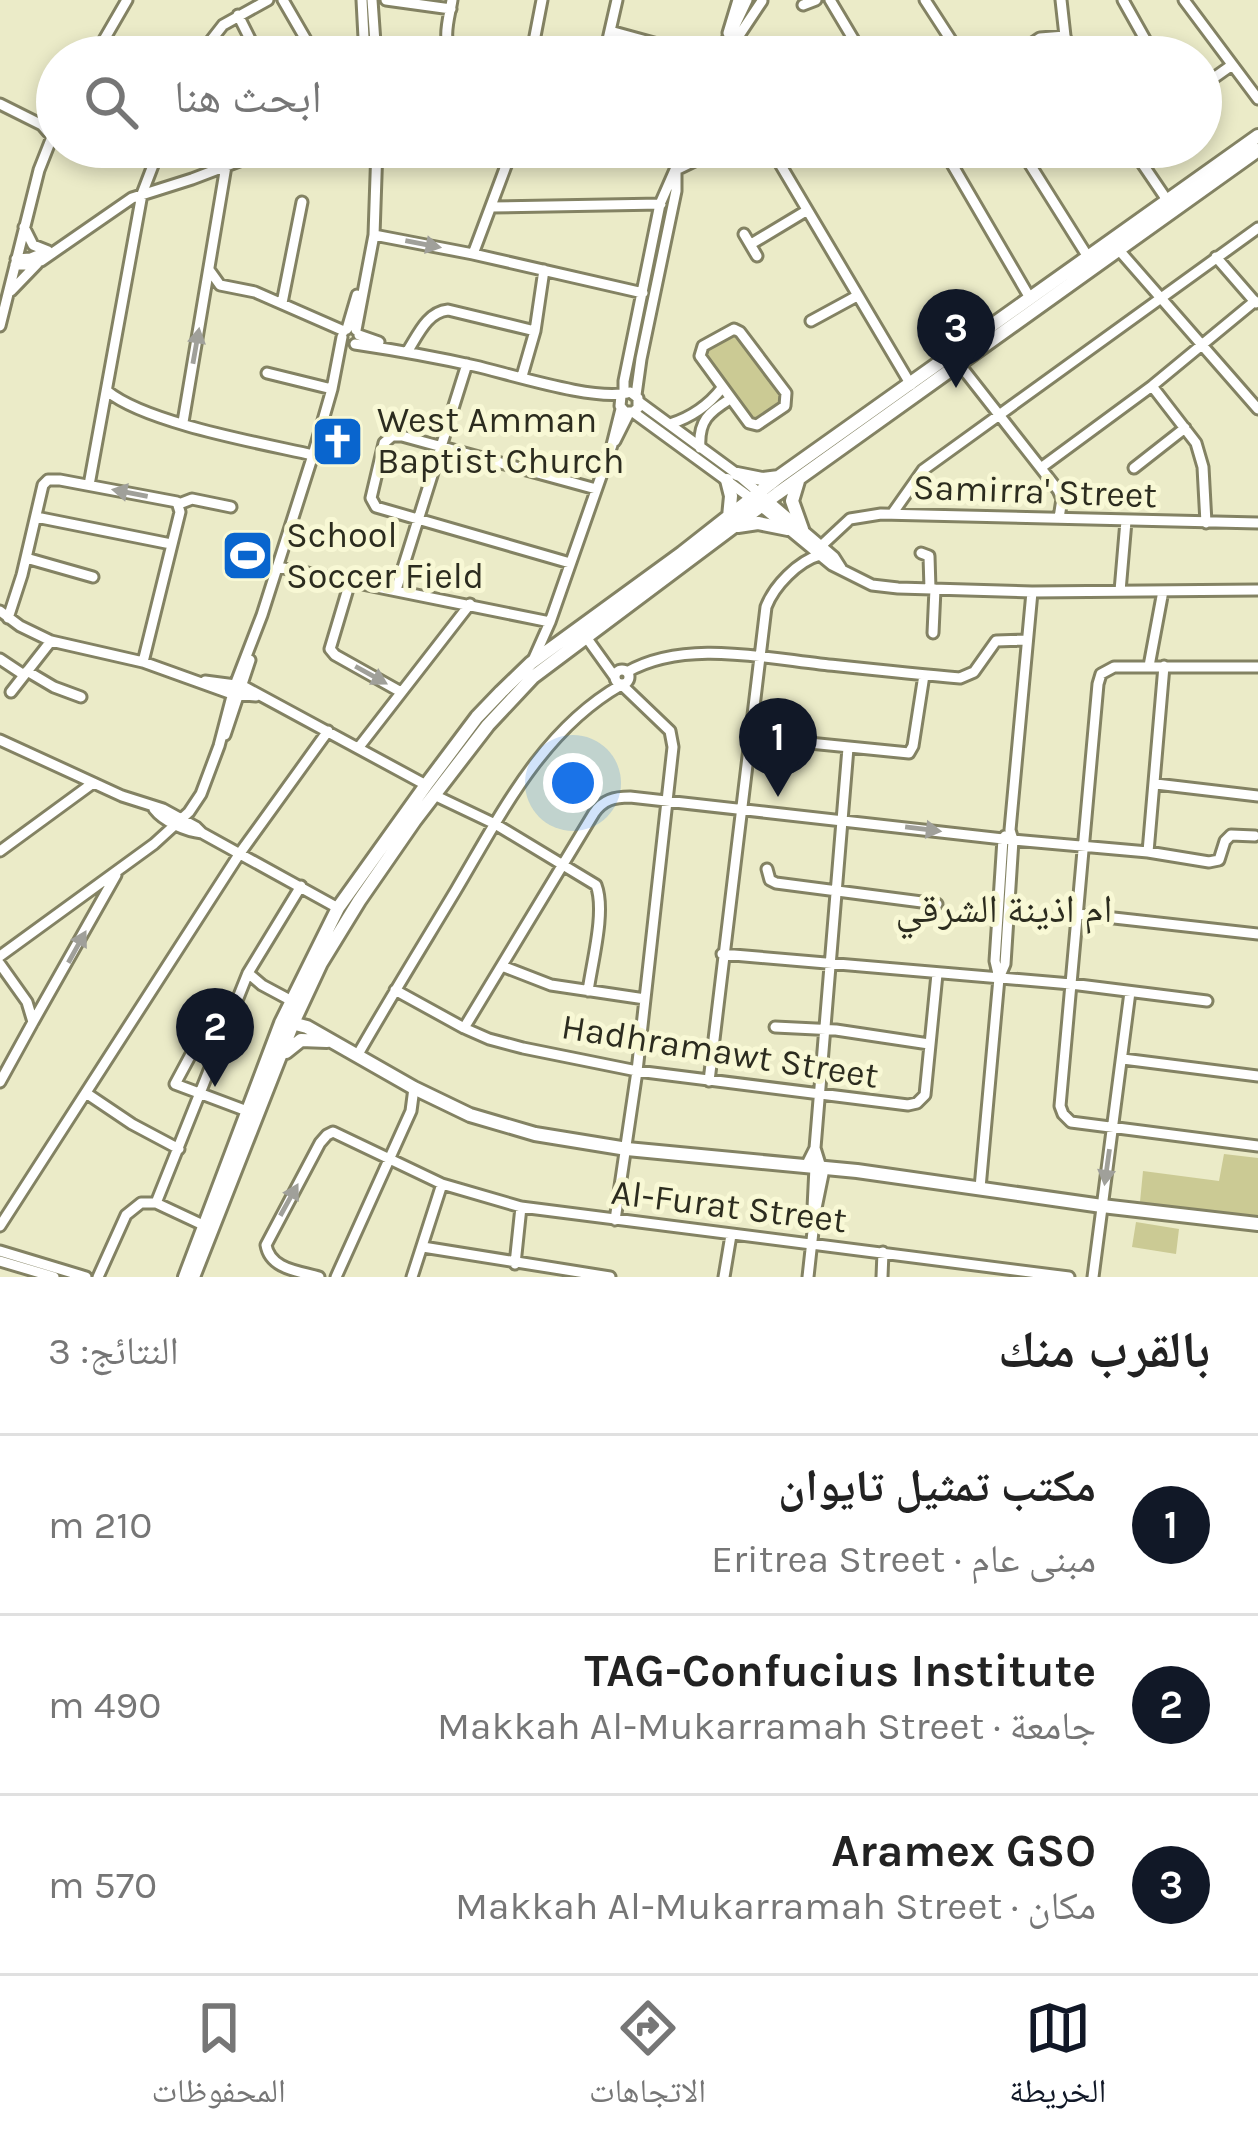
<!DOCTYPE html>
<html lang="ar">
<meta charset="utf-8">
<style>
:root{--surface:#fff;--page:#f2f2f2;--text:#222;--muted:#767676;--line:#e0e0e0;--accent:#111827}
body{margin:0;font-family:Karla,"Noto Naskh Arabic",sans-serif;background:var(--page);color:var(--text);direction:rtl}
.you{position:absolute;left:573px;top:783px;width:42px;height:42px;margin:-30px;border:9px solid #fff;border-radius:50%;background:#1a73e8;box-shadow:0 0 0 18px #1a73e833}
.badge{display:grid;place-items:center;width:78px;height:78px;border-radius:50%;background:var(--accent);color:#fff;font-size:39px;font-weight:700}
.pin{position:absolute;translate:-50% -99px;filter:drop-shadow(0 3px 6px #0008)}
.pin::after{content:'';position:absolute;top:63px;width:42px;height:36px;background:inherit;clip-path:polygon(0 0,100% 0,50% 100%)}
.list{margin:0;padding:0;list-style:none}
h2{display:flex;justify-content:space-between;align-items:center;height:156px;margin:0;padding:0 48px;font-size:51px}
h2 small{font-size:39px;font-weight:400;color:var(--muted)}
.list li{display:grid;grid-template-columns:78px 1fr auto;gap:36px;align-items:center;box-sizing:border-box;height:180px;padding:0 48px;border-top:3px solid var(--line)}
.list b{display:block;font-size:45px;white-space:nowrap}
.list p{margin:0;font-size:39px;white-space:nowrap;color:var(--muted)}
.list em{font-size:39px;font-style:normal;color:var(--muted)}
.icon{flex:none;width:66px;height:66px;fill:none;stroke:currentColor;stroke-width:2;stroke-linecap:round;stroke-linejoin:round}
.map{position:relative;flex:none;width:1258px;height:1277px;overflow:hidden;direction:ltr}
.search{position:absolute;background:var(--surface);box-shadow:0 6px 18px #0003;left:36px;right:36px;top:36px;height:132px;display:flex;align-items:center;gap:30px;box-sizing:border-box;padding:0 42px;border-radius:66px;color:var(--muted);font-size:45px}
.sheet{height:696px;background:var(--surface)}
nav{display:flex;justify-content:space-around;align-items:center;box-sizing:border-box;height:168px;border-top:3px solid var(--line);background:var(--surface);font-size:33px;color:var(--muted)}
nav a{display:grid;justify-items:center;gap:6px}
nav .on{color:var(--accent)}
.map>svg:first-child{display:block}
.park{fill:#cbca94}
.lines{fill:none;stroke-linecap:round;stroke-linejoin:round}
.minor-casing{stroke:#838263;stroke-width:15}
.major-casing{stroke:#838263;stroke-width:18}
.minor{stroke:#fff;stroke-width:9}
.major{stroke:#fff;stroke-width:12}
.oneway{fill:#a0a09a}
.labels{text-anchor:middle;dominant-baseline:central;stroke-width:10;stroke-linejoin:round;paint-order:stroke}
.poi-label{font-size:36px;fill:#2c2c1f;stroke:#f8f8d5;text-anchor:start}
.street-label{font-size:36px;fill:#2c2c1f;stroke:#f8f8d5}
.neighbourhood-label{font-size:39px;fill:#2c2c1f;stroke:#f8f8d5}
</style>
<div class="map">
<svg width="1258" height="1277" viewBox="0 0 1258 1277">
<rect width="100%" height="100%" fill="#ebebc8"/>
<path class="park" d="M736,333L784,400L755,421L704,353Z
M1224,1154L1258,1158V1219L1140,1202L1143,1171L1219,1181Z
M1136,1222L1179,1229L1176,1254L1132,1247Z"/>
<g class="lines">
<defs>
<path id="minor" d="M283,0L316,57
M362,0L365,57
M372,0L376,57
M386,0L451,9
M452,0C449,20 439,44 458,57
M830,0L864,57
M925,0L962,57
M1061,0L1065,36L1072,57
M1123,0L1155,57
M1184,0L1258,99
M803,5L816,0
M238,15L259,57
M610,31L705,57
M728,33L738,0
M727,39L738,37L762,1
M94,57L127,0
M136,57H146
M198,57L223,25L268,0
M531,57L542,0
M604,57L617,0
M720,57L747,0
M1012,57L1040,38L1065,36
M1201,87L1232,65
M0,104L42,125
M57,118L47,116L42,125L48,132L57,130
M770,147L911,385
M942,147L1030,298
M1019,147L1088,257
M1131,147L1167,200
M676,170L723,147
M491,207L661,204
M24,227L33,245L48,251
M744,234L757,256
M374,235L473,254L643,293
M751,244L806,211
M1118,249L1258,409
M473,254L513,147
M1216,257L1256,303
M16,259L31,258L48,251
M15,265H27L41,261L132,198L192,179L276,147
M210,271L220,285L255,292L344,331
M11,291L37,264
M282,303L302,202
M811,321L857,296
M0,326L39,170L54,132
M347,329L357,295
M734,329L740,332L786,393L785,406L757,425L749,423L700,356L703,346Z
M356,330L374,235L377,147
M535,331L544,270
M359,335L379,342
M355,344C395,350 435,357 475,366C510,374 600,403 630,392L638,398V408L633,412H625L620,406L621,396
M407,352C418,335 427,312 448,310L535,331L522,376
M960,365L1058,490L1062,499L1059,518
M267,373L332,389
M1152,386L1196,443L1203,467L1206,523
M107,391C146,423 260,443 313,455
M624,393V381L660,204L685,147
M636,395L641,359L676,191V170
M639,402L737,474L834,557L841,568
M633,412L752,499L832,565L872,585L898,588L1032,592L1258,590
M183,422L226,166
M670,424C692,417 708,406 722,388
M615,441L629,413
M700,448C698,421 709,412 730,399
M1042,467L1152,386L1255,301
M1134,468L1185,428
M89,485L142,194L160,147
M179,504L192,499L231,507
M892,514L923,470L1258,228
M36,517L171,544
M821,546L850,519L881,514L1258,523
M921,553L929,556L930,589
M26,558L93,577
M570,563L376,507L371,498L384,443L392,436H402L596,489
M278,567L550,622
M350,582L330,649L335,655L401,692
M396,590L467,364
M1120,591L1126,521
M0,611L20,626L51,641L143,662L232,694L256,696
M8,618L22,575L43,485L48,480H60L177,502L180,512L143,662
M933,633L935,589
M586,637L614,676
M534,658L550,622L612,445L621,409
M0,659L24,675
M1149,666L1163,591
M1258,667H1114L1101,674L1098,684L1060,1106L1063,1114L1071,1122L1258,1146
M615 677a7 7 0 1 1 14 0a7 7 0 1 1-14 0Z
M27,671L54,687L81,697
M627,672C683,640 760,657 820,664C867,669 913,674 960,678L974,672L996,641L1026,640
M205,681L243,686L426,785
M11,692L51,641
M225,735L250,660
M750,737L909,753L913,746L924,675
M0,740L122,796L163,809L196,827L202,833L338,908
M359,747L470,604
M1156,784L1258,796
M434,795L495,824L596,885C606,911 592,962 588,991
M154,809C164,822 186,831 202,833
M0,851L93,783
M1148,852L1164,666
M767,869L770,880L776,883L937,904
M1078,914L1258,934
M722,954L1071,984L1207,1001
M0,956L154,844L189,812L201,794L219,746L235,685L262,615L313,455L332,389L342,337
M0,964L27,1002L33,1022L0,1082
M502,966L551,985L645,999
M999,978L1005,964L1013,840L1010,830L1032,592
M395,990L464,1028L489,1039L523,1048L637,1071L908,1105L917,1103L925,1095L937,974
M290,1000L262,985L248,973L301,886
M210,1019L175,1084L247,1111
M33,1022L116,875
M775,1027L836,1030L929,1044
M464,1028L594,813C603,800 614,797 630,797L1003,839L1148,852L1209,862L1219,860L1225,841L1231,835L1255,836
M357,1056C389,1000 423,945 456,890C501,814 542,730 621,685
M1123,1059L1258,1076
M709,1081L766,607C774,586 798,561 820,555
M86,1093L132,1124L179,1149
M806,1166L815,1148L848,748
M980,1188L999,978L995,961L1003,839L1005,836
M156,1203L248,973
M813,1208L815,1167
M615,1220L637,1071L673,747L670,731L622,685
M0,1226L240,853L328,731
M423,1247L610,1277
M0,1251L86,1277
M0,1261L54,1277
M515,1264L521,1207
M98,1277L126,1215L141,1203H156L203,1225
M319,1277C298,1271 270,1269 266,1245L320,1143L327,1135L333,1132L442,1184L521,1207L1069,1277
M336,1277L411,1111L414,1088
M412,1277L442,1184
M724,1277L731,1235
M808,1277L815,1213L823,1174L815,1148
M882,1277L883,1252
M1093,1277L1130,992"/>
<path id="major" d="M737,474L762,479L779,477
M727,480L731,496L729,517
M798,481L792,501L802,529
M738,526L758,523L788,529
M288,1022L307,1027L414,1088L470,1115L535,1134L627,1149L857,1171L1102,1206L1258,1224
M286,1052L301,1040L327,1041
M185,1277L281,1023L338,908L426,785L477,717L501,692L531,663L682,553L780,476L1258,136
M193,1277L293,1023L321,963L359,901L415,820L488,725L533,677L777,494L1258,150"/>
</defs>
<use href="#minor" class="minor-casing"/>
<use href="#major" class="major-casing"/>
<use href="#minor" class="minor"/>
<use href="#major" class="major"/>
</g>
<defs><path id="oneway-solid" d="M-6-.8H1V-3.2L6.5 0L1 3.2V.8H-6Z" transform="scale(3)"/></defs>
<g class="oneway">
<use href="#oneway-solid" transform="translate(423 244) rotate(11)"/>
<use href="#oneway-solid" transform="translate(196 346) rotate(-80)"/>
<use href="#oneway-solid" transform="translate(130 493) rotate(-169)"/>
<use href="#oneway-solid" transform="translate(371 675) rotate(29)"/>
<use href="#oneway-solid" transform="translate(923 829) rotate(7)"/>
<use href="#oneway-solid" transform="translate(77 947) rotate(-61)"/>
<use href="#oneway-solid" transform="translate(1107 1167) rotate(98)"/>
<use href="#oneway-solid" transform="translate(289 1200) rotate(-61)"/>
</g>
<defs>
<symbol id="church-square" viewBox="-11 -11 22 22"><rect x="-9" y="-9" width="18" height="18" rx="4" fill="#0965ce" stroke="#f8f8d5"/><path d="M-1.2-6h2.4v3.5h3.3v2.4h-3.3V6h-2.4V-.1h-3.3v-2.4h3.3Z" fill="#fff"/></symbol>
<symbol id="stadium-square" viewBox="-11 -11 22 22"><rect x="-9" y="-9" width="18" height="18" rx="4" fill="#0965ce" stroke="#f8f8d5"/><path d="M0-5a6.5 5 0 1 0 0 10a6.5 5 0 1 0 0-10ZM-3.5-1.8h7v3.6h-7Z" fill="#fff"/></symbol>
</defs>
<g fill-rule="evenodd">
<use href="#church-square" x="308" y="412" width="59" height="59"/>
<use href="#stadium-square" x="218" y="526" width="59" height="59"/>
</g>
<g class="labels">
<g class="poi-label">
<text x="377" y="420">West Amman<tspan x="377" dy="41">Baptist Church</tspan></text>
<text x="286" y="535">School<tspan x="286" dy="41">Soccer Field</tspan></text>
</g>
<g class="street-label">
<text transform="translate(1035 491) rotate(2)">Samirra' Street</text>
<text transform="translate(720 1051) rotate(9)">Hadhramawt Street</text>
<text transform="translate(729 1206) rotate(7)">Al-Furat Street</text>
</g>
<g class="neighbourhood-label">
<text x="1004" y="909">ام اذينة الشرقي</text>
</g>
</g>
</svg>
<div class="you"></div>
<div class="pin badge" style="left:778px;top:797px">1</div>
<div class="pin badge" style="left:215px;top:1087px">2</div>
<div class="pin badge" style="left:956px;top:388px">3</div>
<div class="search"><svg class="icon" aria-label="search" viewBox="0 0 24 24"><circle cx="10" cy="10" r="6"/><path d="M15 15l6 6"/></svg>ابحث هنا</div>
</div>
<section class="sheet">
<h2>بالقرب منك<small>النتائج: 3</small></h2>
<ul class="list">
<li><span class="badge">1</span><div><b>مكتب تمثيل تايوان</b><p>مبنى عام · Eritrea Street</p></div><em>210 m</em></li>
<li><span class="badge">2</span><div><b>TAG-Confucius Institute</b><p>جامعة · Makkah Al-Mukarramah Street</p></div><em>490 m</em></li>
<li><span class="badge">3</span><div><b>Aramex GSO</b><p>مكان · Makkah Al-Mukarramah Street</p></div><em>570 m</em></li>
</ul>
</section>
<nav>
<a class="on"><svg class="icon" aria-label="map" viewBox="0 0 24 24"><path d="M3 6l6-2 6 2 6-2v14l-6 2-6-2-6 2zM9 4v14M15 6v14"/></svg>الخريطة</a>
<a><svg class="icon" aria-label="directions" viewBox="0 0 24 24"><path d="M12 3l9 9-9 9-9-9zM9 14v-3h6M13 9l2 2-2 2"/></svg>الاتجاهات</a>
<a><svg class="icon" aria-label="saved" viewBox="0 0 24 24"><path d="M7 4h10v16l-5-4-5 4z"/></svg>المحفوظات</a>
</nav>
